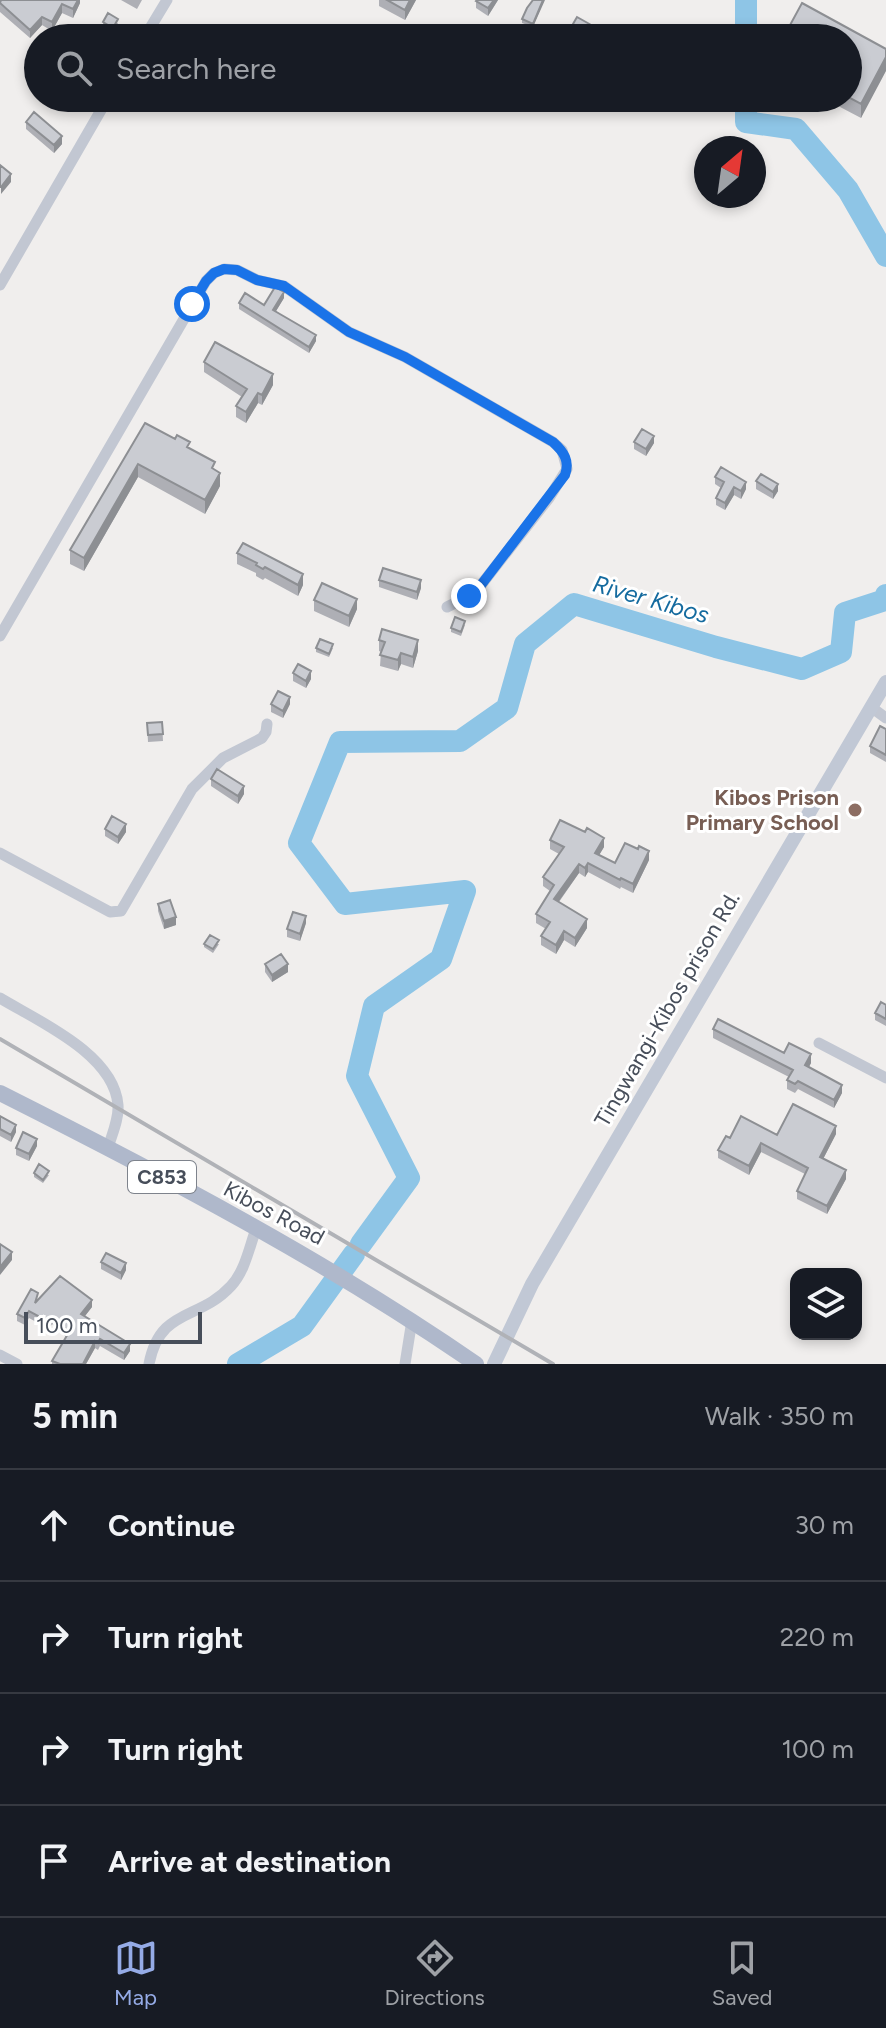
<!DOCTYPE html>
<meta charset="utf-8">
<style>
:root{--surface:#171b24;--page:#242831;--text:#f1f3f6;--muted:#9ea1a6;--line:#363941;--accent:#95abe6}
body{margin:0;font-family:Figtree,sans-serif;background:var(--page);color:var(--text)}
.controls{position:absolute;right:24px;bottom:24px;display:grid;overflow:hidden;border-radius:16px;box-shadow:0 4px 12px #0003}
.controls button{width:72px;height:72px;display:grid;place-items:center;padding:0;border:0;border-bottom:2px solid var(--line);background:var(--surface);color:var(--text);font:40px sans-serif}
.compass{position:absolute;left:694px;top:136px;width:72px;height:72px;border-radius:50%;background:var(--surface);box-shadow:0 4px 12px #0003;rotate:29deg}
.scale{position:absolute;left:24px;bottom:20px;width:178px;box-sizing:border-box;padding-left:8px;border:4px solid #474e5a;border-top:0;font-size:22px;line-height:28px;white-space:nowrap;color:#474e5a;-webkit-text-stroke:6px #fff;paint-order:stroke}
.stop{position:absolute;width:24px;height:24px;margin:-18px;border:6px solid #1a73e8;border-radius:50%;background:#fff}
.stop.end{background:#1a73e8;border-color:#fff;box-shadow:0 2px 8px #0008}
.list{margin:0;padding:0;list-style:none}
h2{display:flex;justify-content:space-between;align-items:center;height:104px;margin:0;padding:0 32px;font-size:34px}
h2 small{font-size:26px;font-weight:400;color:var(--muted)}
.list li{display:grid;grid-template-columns:52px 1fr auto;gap:24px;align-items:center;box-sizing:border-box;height:112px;padding:0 32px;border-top:2px solid var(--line)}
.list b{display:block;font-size:30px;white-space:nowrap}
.list em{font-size:26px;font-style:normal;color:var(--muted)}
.icon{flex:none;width:44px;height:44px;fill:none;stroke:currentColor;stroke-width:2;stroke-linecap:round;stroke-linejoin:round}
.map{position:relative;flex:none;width:886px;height:1364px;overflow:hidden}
.search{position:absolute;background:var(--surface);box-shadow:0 4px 12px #0003;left:24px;right:24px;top:24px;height:88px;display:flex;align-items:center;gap:20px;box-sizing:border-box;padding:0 28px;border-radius:44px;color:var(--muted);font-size:30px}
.sheet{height:552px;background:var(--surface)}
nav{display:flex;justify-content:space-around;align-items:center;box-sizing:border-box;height:112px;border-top:2px solid var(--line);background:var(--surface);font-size:22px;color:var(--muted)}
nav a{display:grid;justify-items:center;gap:4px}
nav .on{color:var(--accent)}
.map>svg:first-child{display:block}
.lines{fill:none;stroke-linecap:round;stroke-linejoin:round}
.river{stroke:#8ec5e6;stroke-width:22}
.street{stroke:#c2c7d2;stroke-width:11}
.secondary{stroke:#c1c8d5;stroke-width:14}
.primary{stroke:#afb8cb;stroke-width:16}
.rail{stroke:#b0b2b7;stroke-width:4}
.wall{fill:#aeafb5}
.shaded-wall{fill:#8d8f93}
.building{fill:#caccd2;stroke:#8d8f93;stroke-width:2}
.route{stroke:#1a73e8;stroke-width:10}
.education-dot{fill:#8d6e63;stroke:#fff;stroke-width:3}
.labels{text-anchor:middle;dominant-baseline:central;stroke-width:6;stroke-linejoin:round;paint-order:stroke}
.shield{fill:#fff;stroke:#7e838c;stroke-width:2}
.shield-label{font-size:20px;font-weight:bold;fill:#474e5a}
.education-label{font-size:22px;font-weight:bold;fill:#785e54;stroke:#fff;text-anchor:end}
.street-label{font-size:22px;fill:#474e5a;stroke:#fff}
.water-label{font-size:24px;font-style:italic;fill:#156b9f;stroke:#fff}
</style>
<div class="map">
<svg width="886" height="1364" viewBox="0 0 886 1364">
<rect width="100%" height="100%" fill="#f0eeed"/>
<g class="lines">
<path class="river" d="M746,0V38
M746,98V122L796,129L848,190L886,256
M361,1244L409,1178L357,1076L374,1006L441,959L465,891L345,904L299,843L340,742L460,741L507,708L525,644L574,604L716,647L802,669L841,652L845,613L885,600L886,595
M238,1364L302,1326L354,1254"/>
<path class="street" d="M144,38L167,0
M0,285L108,98
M0,636L206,281L214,273L224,269L237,270L257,280L284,286L349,332L405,357L553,442L562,450L567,469L549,498L481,585L469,596L447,607
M871,707L886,718
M0,853L110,912L121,911L192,789L223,758L262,738L266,732L267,724
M0,998C38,1021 114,1054 118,1105C119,1119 112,1134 108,1148
M819,1043L886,1078
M0,1355L17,1364
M149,1364C160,1307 199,1321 231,1286C245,1271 249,1248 256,1229
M405,1364L412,1320"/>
<path class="secondary" d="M494,1364L532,1284L886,682"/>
<path class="primary" d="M0,1093C163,1175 325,1260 476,1364"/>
<path class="rail" d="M0,1039L553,1364"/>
</g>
<path class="wall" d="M80,0V3L73,18L62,13L52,31L42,25L30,38L0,12V1Z
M121,0H142L137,9Z
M379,0H416L405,20L379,6Z
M498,0L488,16L476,8V1Z
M533,0V27L522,23V19Z
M103,22L118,23L113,32L103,26Z
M569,31L593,34L590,38H569Z
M848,38L886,49L861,118L823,98H848Z
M26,122L62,144L54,153L26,129Z
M284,298L276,311L316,341L309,353L239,309V303L264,305Z
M204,362L273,385L262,405L258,403L246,423L236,417V406L242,397L204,372Z
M145,423L190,448L215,470L220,486L205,514L138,477L84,571L70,564V550Z
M634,442L654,443L646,456L634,449Z
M715,477L746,489L741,499L734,495L725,510L716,505V498L721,488L715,484Z
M756,481L778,491L773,499L756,489Z
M237,553L303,585L298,596L265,578L263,580L256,576V573L237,564Z
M379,580L421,588L417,600L379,587Z
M314,600L357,609L349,627L314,611Z
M465,625L461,636L451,632V628Z
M379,640L418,651L413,668L401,664L398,671L380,666L381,652L379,651Z
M316,648H333L329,657L316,652Z
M293,673L311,679L306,688L293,681Z
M271,704H290L283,718L271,712Z
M162,722L163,741L148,742L147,723Z
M886,729V762L870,753V746Z
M211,779L244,794L238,804L211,786Z
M105,829L126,832L118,844L105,836Z
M550,840L604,847L599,855L615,863L649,860L633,893L621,887L620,889L588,872L585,877L579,873L559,902L587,928L575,947L564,940L556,954L541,945V936L546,929L536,923V914L550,891L543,886V877L559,854L550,849Z
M158,904L176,925L164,929L158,911Z
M306,923L300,941L287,937V929Z
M204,944H219L213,953L204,947Z
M265,964L288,972L272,982L265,972Z
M886,1005V1026L875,1020V1013Z
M713,1029L811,1063L809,1067L842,1093L834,1108L798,1089L795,1093L787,1089V1080L789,1077L713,1038Z
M0,1116L16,1132L11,1142L0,1136Z
M836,1134L823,1159L846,1179L827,1214L797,1199V1191L805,1174L761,1152L749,1175L718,1158V1150L730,1138Z
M37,1146L29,1161L16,1155V1148Z
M34,1173L49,1175L43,1183L34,1177Z
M101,1262L126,1270L121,1280L101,1269Z
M38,1300L92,1307L85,1316L130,1351L124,1360L100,1346L98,1350L95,1348L86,1364H52V1361L66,1337L52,1324L49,1329L29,1318L25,1325L17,1321V1314Z"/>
<path class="shaded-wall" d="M78,0H80V3L73,18V9Z
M410,0H416L405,20V10Z
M494,0H498L488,16V8Z
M543,0H545L533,27V24Z
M62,4V13L52,31V22Z
M42,17V25L30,38V30Z
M593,26V34L590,38H586Z
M886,57V71L861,118V104Z
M62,136V144L54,153V145Z
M11,174V182L1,194V187Z
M284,292V298L273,316V310Z
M316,335V341L309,353V347Z
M273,374V385L262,405V395Z
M258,393V403L246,423V412Z
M654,436V443L646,456V449Z
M138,464V477L84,571V558Z
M220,473V486L205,514V500Z
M746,482V489L741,499V491Z
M778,484V491L773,499V492Z
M734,487V495L725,510V503Z
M303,574V585L298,596V585Z
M421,580V588L417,600V592Z
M357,599V609L349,627V616Z
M418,640V651L413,668V657Z
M401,653V664L398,671V660Z
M311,671V679L306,688V681Z
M290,697V704L283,718V711Z
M244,786V794L238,804V796Z
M126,824V832L118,844V837Z
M604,838V847L595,862V853Z
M649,851V860L633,893V884Z
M588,863V872L585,877V868Z
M579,864V873L554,908V899Z
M306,916V923L300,941V934Z
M176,917V925L164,929V921Z
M587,919V928L575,947V938Z
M564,931V940L556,954V945Z
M288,964V972L272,982V975Z
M811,1054V1063L805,1074V1065Z
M842,1085V1093L834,1108V1100Z
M16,1125V1132L11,1142V1135Z
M836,1126V1134L820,1165V1157Z
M37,1139V1146L29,1161V1154Z
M761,1143V1152L749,1175V1166Z
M846,1170V1179L827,1214V1206Z
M12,1252V1260L0,1275V1267Z
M126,1263V1270L121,1280V1273Z
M92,1300V1307L81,1321V1314Z
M95,1341V1348L86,1364H83Z
M130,1344V1351L124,1360V1353Z"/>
<path class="building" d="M1,0H78L73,9L62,4L52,22L42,17L30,30L0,3Z
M387,0H410L405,10Z
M477,0H494L488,8L476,1Z
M533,0H543L533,24L522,19L527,8Z
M802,3L886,49V57L861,104L848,97V38H783Z
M108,13L118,19L113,28L103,22Z
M577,17L593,26L586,38H581L569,31Z
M34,112L62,136L54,145L26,122Z
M0,165L11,174L1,187H0Z
M275,287L284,292L273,310L316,335L309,347L239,303L245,293L264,305Z
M215,342L273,374L262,395L258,393L246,412L236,406L247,389L204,362Z
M145,423L175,439L177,435L190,442L187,447L215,462L212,468L220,473L205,500L138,464L84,558L70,550Z
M642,429L654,436L646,449L634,442Z
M721,467L746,482L741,491L734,487L725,503L716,498L724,482L715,477Z
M761,474L778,484L773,492L756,481Z
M243,543L303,574L298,585L265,567L263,569L256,565L257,563L237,553Z
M383,568L421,580L417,592L379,580Z
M322,583L357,599L349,616L314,600Z
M455,617L465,621L461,632L451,628Z
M382,629L418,640L413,657L401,653L398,660L380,655L385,642L379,640Z
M320,639L333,644L329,654L316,648Z
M298,664L311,671L306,681L293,673Z
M278,691L290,697L283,711L271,704Z
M162,722L163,734L148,735L147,723Z
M880,726L886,729V755L870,746Z
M217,769L244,786L238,796L211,779Z
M112,816L126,824L118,837L105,829Z
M560,820L585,832L587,828L604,838L595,853L615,863L625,843L638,849L639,846L649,851L633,884L621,878L620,880L588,863L585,868L579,864L554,899L587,919L575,938L564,931L556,945L541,936L550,922L536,914L554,885L543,877L564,847L550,840Z
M170,900L176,917L164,921L158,904Z
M293,912L306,916L300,934L287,929Z
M210,935L219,940L213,949L204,944Z
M281,954L288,964L272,975L265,964Z
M881,1002L886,1005V1019L875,1013Z
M718,1019L784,1053L789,1043L811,1054L805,1065L842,1085L834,1100L798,1081L795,1084L787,1080L793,1070L713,1029Z
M793,1104L836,1126L820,1157L846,1170L827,1206L797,1191L808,1168L761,1143L749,1166L718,1150L726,1136L730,1138L741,1116L777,1135Z
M0,1116L16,1125L11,1135L0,1129Z
M23,1132L37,1139L29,1154L16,1148Z
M39,1164L49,1171L43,1180L34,1173Z
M0,1244L12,1252L0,1267Z
M106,1253L126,1263L121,1273L101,1262Z
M60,1276L92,1300L81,1314L130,1344L124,1353L100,1339L98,1343L95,1341L83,1364H60L52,1361L69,1332L52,1317L49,1322L29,1311L25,1318L17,1314L31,1289L38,1293L35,1303Z"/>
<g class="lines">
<path class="route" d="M192,304L206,281L214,273L224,269L237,270L257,280L284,286L349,332L405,357L553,442C564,452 570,461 565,475L481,585L469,596"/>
</g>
<circle class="education-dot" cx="855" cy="810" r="8"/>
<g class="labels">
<rect class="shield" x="128" y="1161" width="68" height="32" rx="6"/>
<g class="shield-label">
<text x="162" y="1177">C853</text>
</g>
<g class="education-label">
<text x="839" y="797">Kibos Prison<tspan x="839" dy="25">Primary School</tspan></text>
</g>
<g class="street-label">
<text transform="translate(667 1009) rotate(-60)">Tingwangi-Kibos prison Rd.</text>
<text transform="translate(274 1213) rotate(28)">Kibos Road</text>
</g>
<g class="water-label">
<text transform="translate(651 599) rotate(16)">River Kibos</text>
</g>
</g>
</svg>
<div class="controls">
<button><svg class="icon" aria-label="layers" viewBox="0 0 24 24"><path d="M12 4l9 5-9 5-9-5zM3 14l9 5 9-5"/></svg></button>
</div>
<svg class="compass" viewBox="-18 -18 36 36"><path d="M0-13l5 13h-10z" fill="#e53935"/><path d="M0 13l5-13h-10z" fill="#9ea1a6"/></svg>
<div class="scale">100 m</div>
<div class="stop" style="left:192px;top:304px"></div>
<div class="stop end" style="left:469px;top:596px"></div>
<div class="search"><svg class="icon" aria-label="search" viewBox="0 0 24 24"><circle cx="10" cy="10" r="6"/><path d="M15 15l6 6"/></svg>Search here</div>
</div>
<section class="sheet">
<h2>5 min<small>Walk · 350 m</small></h2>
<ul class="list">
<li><svg class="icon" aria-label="ahead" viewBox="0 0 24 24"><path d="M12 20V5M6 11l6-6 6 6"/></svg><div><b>Continue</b></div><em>30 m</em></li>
<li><svg class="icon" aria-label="right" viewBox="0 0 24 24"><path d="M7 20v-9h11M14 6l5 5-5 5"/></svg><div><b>Turn right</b></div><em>220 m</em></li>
<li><svg class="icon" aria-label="right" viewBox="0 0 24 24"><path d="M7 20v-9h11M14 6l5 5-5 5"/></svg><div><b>Turn right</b></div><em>100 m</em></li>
<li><svg class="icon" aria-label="arrive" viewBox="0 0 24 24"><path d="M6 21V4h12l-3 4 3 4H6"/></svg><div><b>Arrive at destination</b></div></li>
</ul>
</section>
<nav>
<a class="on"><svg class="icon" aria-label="map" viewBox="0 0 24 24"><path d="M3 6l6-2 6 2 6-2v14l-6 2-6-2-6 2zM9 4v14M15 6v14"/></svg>Map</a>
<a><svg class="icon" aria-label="directions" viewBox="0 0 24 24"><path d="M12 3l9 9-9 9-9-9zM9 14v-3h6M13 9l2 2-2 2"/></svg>Directions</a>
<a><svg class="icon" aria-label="saved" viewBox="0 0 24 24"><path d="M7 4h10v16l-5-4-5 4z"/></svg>Saved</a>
</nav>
